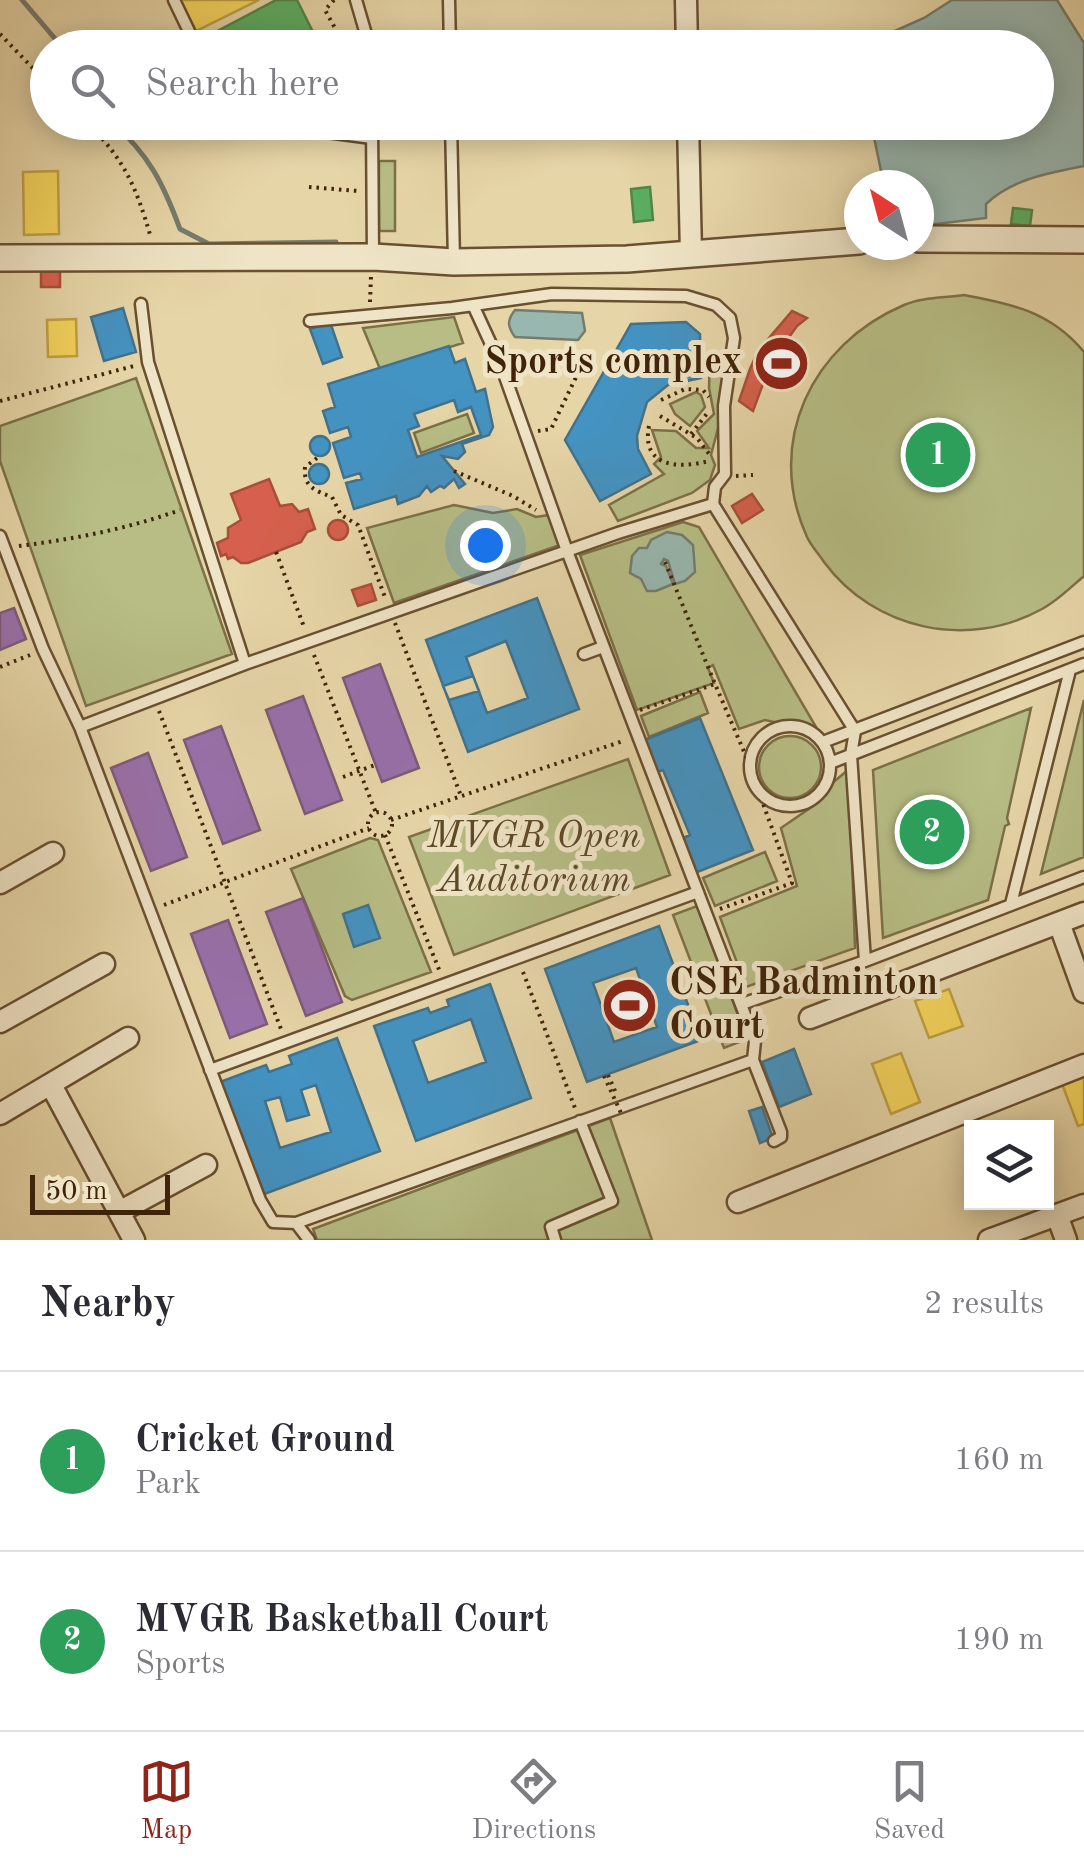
<!DOCTYPE html>
<style>
:root{--surface:#fff;--page:#f7f7f7;--text:#2b2b33;--muted:#7c7c81;--line:#e1e1e2;--accent:#8f2418}
body{margin:0;font-family:"Old Standard TT",serif;background:var(--page);color:var(--text)}
.controls{position:absolute;right:30px;bottom:30px;display:grid;overflow:hidden;border-radius:0px;box-shadow:0 5px 25px #0003}
.controls button{width:90px;height:90px;display:grid;place-items:center;padding:0;border:0;border-bottom:2px solid var(--line);background:var(--surface);color:var(--text);font:50px sans-serif}
.compass{position:absolute;left:844px;top:170px;width:90px;height:90px;border-radius:50%;background:var(--surface);box-shadow:0 5px 25px #0003;rotate:324deg}
.scale{position:absolute;left:30px;bottom:25px;width:140px;box-sizing:border-box;padding-left:10px;border:5px solid #402409;border-top:0;font-size:28px;line-height:35px;white-space:nowrap;color:#402409;-webkit-text-stroke:8px #efe4c6;paint-order:stroke}
.you{position:absolute;left:485px;top:545px;width:35px;height:35px;margin:-25px;border:8px solid #fff;border-radius:50%;background:#1a73e8;box-shadow:0 0 0 15px #1a73e833}
.badge{display:grid;place-items:center;width:65px;height:65px;border-radius:50%;background:var(--accent);color:#fff;font-size:32px;font-weight:700}
.pin{position:absolute;translate:-50% -50%;border:5px solid #fff;box-shadow:0 2px 10px #0006}
.list{margin:0;padding:0;list-style:none}
h2{display:flex;justify-content:space-between;align-items:center;height:130px;margin:0;padding:0 40px;font-size:42px}
h2 small{font-size:32px;font-weight:400;color:var(--muted)}
.list li{display:grid;grid-template-columns:65px 1fr auto;gap:30px;align-items:center;box-sizing:border-box;height:180px;padding:0 40px;border-top:2px solid var(--line)}
.list b{display:block;font-size:38px;white-space:nowrap}
.list p{margin:0;font-size:32px;white-space:nowrap;color:var(--muted)}
.list em{font-size:32px;font-style:normal;color:var(--muted)}
.icon{flex:none;width:55px;height:55px;fill:none;stroke:currentColor;stroke-width:2;stroke-linecap:round;stroke-linejoin:round}
.map{position:relative;flex:none;width:1084px;height:1240px;overflow:hidden}
.search{position:absolute;background:var(--surface);box-shadow:0 5px 25px #0003;left:30px;right:30px;top:30px;height:110px;display:flex;align-items:center;gap:25px;box-sizing:border-box;padding:0 35px;border-radius:55px;color:var(--muted);font-size:38px}
.sheet{height:490px;background:var(--surface)}
nav{display:flex;justify-content:space-around;align-items:center;box-sizing:border-box;height:140px;border-top:2px solid var(--line);background:var(--surface);font-size:28px;color:var(--muted)}
nav a{display:grid;justify-items:center;gap:5px}
nav .on{color:var(--accent)}
.map>svg:first-child{display:block}
.green{fill:#b7bd85;stroke:#7c7047;stroke-width:2.5}
.water{fill:#98b7af;stroke:#757c6d;stroke-width:2.5}
.homes{fill:#f6d55c;stroke:#bfa043;stroke-width:2.5}
.shops{fill:#d6604d;stroke:#a94e39;stroke-width:2.5}
.offices{fill:#9970ab;stroke:#7e597a;stroke-width:2.5}
.schools{fill:#4393c3;stroke:#42728b;stroke-width:2.5;fill-rule:evenodd}
.public{fill:#5aae61;stroke:#528547;stroke-width:2.5}
.lines{fill:none;stroke-linecap:round;stroke-linejoin:round}
.stream{stroke:#757c6d;stroke-width:5}
.service-casing{stroke:#6a5030;stroke-width:15}
.minor-casing{stroke:#6a5030;stroke-width:25}
.tertiary-casing{stroke:#6a5030;stroke-width:30}
.path{stroke:#402409;stroke-width:4;stroke-dasharray:2.5 5;stroke-linecap:butt}
.service{stroke:#efe4c6;stroke-width:10}
.minor{stroke:#efe4c6;stroke-width:20}
.tertiary{stroke:#efe4c6;stroke-width:25}
.path-bridge{stroke:#402409;stroke-width:4;stroke-dasharray:2.5 5;stroke-linecap:butt}
.labels{text-anchor:middle;dominant-baseline:central;stroke-width:10;stroke-linejoin:round;paint-order:stroke}
.poi-label{font-size:38px;font-weight:bold;fill:#402409;stroke:#efe4c6;text-anchor:end}
.park-label{font-size:38px;font-style:italic;fill:#5e4a28;stroke:#efe4c6}
</style>
<div class="map">
<svg width="1084" height="1240" viewBox="0 0 1084 1240">
<rect width="100%" height="100%" fill="#e6d5a7"/>
<filter id="stains"><feTurbulence type="fractalNoise" baseFrequency=".002" numOctaves="4"/><feColorMatrix values="0 0 0 0 .2 0 0 0 0 .09 0 0 0 0 .02 0 0 0 .5 -.17"/></filter>
<radialGradient id="worn" r=".72"><stop offset=".6" stop-color="#630" stop-opacity="0"/><stop offset="1" stop-color="#630" stop-opacity=".3"/></radialGradient>
<path class="green" d="M379,161H395V231H379Z
M964,295C1013,304 1051,312 1084,352V576C1071,587 1057,601 1042,609C968,650 874,630 824,562C819,554 811,546 807,537C764,442 812,344 904,305C922,297 945,298 964,295Z
M454,317L463,343L380,369L363,328Z
M710,354H728L722,413L711,455L715,465L710,480L692,493L618,521L609,505L664,474L654,464L661,457L652,430L676,431L696,448H709L697,431L714,414L709,388Z
M136,378L232,654L86,706L0,461V426Z
M696,392L701,395L705,407L690,426L675,414L670,404Z
M467,414L474,433L421,453L414,433Z
M454,505L493,513L517,509L536,517L549,515L560,545L394,603L367,528Z
M683,522L699,527L816,727L810,730L765,720L739,729L713,665L708,668L714,683L637,710L580,555Z
M700,692L708,713L649,737L641,716Z
M1084,700V857L1041,874Z
M1031,708L1007,818L1009,824L1005,826L988,900L883,938L873,770Z
M759 767a31 31 0 1 1 62 0a31 31 0 1 1-62 0Z
M628,759L670,875L454,955L409,837Z
M849,769L855,948L746,987L720,917L797,886L781,828L813,806L830,785Z
M370,838L378,840L431,972L352,1000L345,996L291,869Z
M765,852L777,881L715,906L703,878Z
M697,906L747,1039L724,1048L673,915Z
M610,1118L652,1240H317L313,1229Z"/>
<path class="water" d="M952,0H1057L1084,43V166C1049,173 1012,179 986,204V218L928,225L919,223V185H884L871,123L1036,122V48L859,47L924,18Z
M515,310L582,313L585,331L578,340L515,337C507,326 507,320 515,310Z
M667,532L682,535L693,545L695,572L685,581L675,584L668,561L664,559L661,564L666,566L673,584L656,591H647L641,579L630,573L632,556L639,548H647L651,540Z"/>
<path class="homes" d="M180,0H259L196,31Z
M58,171L59,234L24,235L23,172Z
M76,319L77,356L48,357L47,320Z
M949,989L963,1026L929,1038L915,1001Z
M901,1053L920,1102L891,1114L872,1064Z
M1084,1076V1124L1078,1126L1062,1084Z"/>
<path class="shops" d="M41,269H60V287H41Z
M792,311L807,318L797,326L771,362L753,411L739,401L750,369L758,351Z
M269,479L280,506L292,504L299,512L308,509L315,529L307,532L301,542L248,563H241L233,557L228,559L226,554L221,556L217,543L228,538V528L241,520L231,494Z
M752,494L763,510L742,523L732,506Z
M328 530a10 10 0 1 1 20 0a10 10 0 1 1-20 0Z
M371,584L376,600L358,606L352,590Z"/>
<path class="offices" d="M14,608L26,639L0,650V613Z
M380,664L419,768L382,782L343,678Z
M303,696L342,800L305,814L266,710Z
M221,726L260,830L223,844L184,740Z
M148,753L187,857L151,871L111,768Z
M303,898L342,1002L306,1016L266,912Z
M228,920L267,1024L230,1038L191,934Z"/>
<path class="schools" d="M123,308L136,352L104,361L91,317Z
M330,322L342,357L323,364L310,329Z
M686,322L700,334L701,378L668,385L647,402L637,436L638,449L651,474L600,501L565,440L631,324Z
M449,346L455,363L465,359L476,392L485,389L493,427L489,435L462,444L465,452L458,459L442,456L465,484L459,488L454,479L444,488L440,486L431,492L427,486L419,496L398,504L396,496L354,509L346,483L362,479L360,473L344,478L333,443L351,437L348,427L330,433L323,411L335,407L328,384ZM454,400L458,412L471,407L481,435L417,457L408,430L419,426L414,414Z
M310 446a10 10 0 1 1 20 0a10 10 0 1 1-20 0Z
M309 474a10 10 0 1 1 20 0a10 10 0 1 1-20 0Z
M537,598L579,709L468,752L426,640ZM506,641L528,698L487,713L466,657Z
M473,676L479,691L449,700L443,686Z
M700,718L753,850L695,873L681,839L690,835L663,770L655,773L642,741Z
M368,905L380,938L354,947L343,914Z
M659,926L701,1040L587,1082L545,969ZM636,968L657,1027L614,1042L593,983Z
M490,984L531,1098L416,1141L374,1026L428,1008L430,1013L449,1006L447,1000ZM471,1019L486,1062L428,1083L413,1041Z
M337,1038L380,1151L262,1195L220,1082L266,1065L269,1072L292,1064L289,1056ZM316,1085L331,1132L280,1148L265,1101L280,1097L287,1121L309,1115L301,1090Z
M794,1049L811,1094L779,1107L762,1062Z
M762,1107L773,1138L760,1143L749,1111Z"/>
<path class="public" d="M276,0H297L321,48H215L208,36Z
M650,187L653,220L634,222L631,189Z
M1013,208L1032,210L1030,226L1011,224Z"/>
<g class="lines">
<path class="stream" d="M22,0L63,48
M112,122C149,155 163,183 180,229L209,244L336,242"/>
<defs>
<path id="service" d="M174,0L197,48
M356,0L370,48
M449,0L450,48
M250,122L372,138
M372,122L373,256
M451,122L454,261
M141,304L148,362L245,664
M473,305L502,368L567,551L755,1041L753,1060L781,1132V1137L774,1141
M310,321L452,308L552,294L686,296L716,305L730,318L734,338L724,406L725,474L715,487L713,504L855,731L851,755L865,961L742,1004
M0,536L43,649L80,727
M584,654L603,647
M750 766a40 40 0 1 1 80 0a40 40 0 1 1-80 0Z
M823,742L1084,642
M830,763L1084,664
M1011,904L1070,670
M865,961L1084,877
M702,984L729,973
M210,1070L698,892
M296,1223L753,1060
M309,1240L296,1223L273,1222L260,1200L80,727L245,664L618,533L713,504
M555,1240L551,1227L612,1201L580,1121"/>
<path id="minor" d="M686,0L687,48
M688,122L691,254
M0,883L53,853
M1059,923L1084,992
M810,1018L1084,913
M0,1022L104,964
M51,1085L134,1240
M0,1114L128,1038
M738,1202L1084,1065
M119,1212L206,1165
M1057,1215L1066,1240
M989,1240L1084,1205"/>
<path id="tertiary" d="M919,239L1084,240
M0,258L373,257L454,262L627,259L859,241"/>
</defs>
<use href="#service" class="service-casing"/>
<use href="#minor" class="minor-casing"/>
<use href="#tertiary" class="tertiary-casing"/>
<path class="path" d="M334,0L325,10L346,48
M0,34L48,84
M87,122C125,161 136,186 151,238
M309,187L358,191
M370,302L371,276
M661,400L685,389L703,390L709,397
M0,401L134,366
M660,416L697,438L710,455
M649,426C641,467 678,469 709,461
M538,431L551,429L577,375
M691,434L709,411
M317,458L305,467C303,487 316,491 332,497L341,515L358,525L386,600
M454,471L513,496L536,510
M736,476L753,475
M19,546C74,539 127,529 180,510
M276,552L304,627
M665,562L715,684
M395,623L461,796
M314,655L376,813
M0,667L30,655
M640,710L715,684L751,768
M159,711L281,1029
M343,777L375,765
M368 824a12 12 0 1 1 24 0a12 12 0 1 1-24 0Z
M391,820L623,741
M385,835L440,972
M164,905L369,828
M720,909L792,883L758,790
M523,972L575,1108
M608,1075L616,1093"/>
<use href="#service" class="service"/>
<use href="#minor" class="minor"/>
<use href="#tertiary" class="tertiary"/>
<path class="path-bridge" d="M604,1076L621,1113"/>
</g>
<defs>
<symbol id="stadium-disc" viewBox="-11 -11 22 22"><circle r="9.5" fill="#8f2418" stroke="#efe4c6"/><path d="M0-5a6.5 5 0 1 0 0 10a6.5 5 0 1 0 0-10ZM-3.5-1.8h7v3.6h-7Z" fill="#fff"/></symbol>
</defs>
<g fill-rule="evenodd">
<use href="#stadium-disc" x="750" y="332" width="63" height="63"/>
<use href="#stadium-disc" x="598" y="974" width="63" height="63"/>
</g>
<g class="labels">
<g class="poi-label">
<text x="742" y="363">Sports complex</text>
<text x="669" y="984" text-anchor="start">CSE Badminton<tspan x="669" dy="44">Court</tspan></text>
</g>
<g class="park-label">
<text x="534" y="837">MVGR Open<tspan x="534" dy="44">Auditorium</tspan></text>
</g>
</g>
<rect width="100%" height="100%" filter="url(#stains)"/>
<rect width="100%" height="100%" fill="url(#worn)"/>
</svg>
<div class="controls">
<button><svg class="icon" aria-label="layers" viewBox="0 0 24 24"><path d="M12 4l9 5-9 5-9-5zM3 14l9 5 9-5"/></svg></button>
</div>
<svg class="compass" viewBox="-18 -18 36 36"><path d="M0-13l5 13h-10z" fill="#e53935"/><path d="M0 13l5-13h-10z" fill="#7c7c81"/></svg>
<div class="scale">50 m</div>
<div class="you"></div>
<div class="pin badge" style="left:938px;top:455px;background:#2e9e5b">1</div>
<div class="pin badge" style="left:932px;top:832px;background:#2e9e5b">2</div>
<div class="search"><svg class="icon" aria-label="search" viewBox="0 0 24 24"><circle cx="10" cy="10" r="6"/><path d="M15 15l6 6"/></svg>Search here</div>
</div>
<section class="sheet">
<h2>Nearby<small>2 results</small></h2>
<ul class="list">
<li><span class="badge" style="background:#2e9e5b">1</span><div><b>Cricket Ground</b><p>Park</p></div><em>160 m</em></li>
<li><span class="badge" style="background:#2e9e5b">2</span><div><b>MVGR Basketball Court</b><p>Sports</p></div><em>190 m</em></li>
</ul>
</section>
<nav>
<a class="on"><svg class="icon" aria-label="map" viewBox="0 0 24 24"><path d="M3 6l6-2 6 2 6-2v14l-6 2-6-2-6 2zM9 4v14M15 6v14"/></svg>Map</a>
<a><svg class="icon" aria-label="directions" viewBox="0 0 24 24"><path d="M12 3l9 9-9 9-9-9zM9 14v-3h6M13 9l2 2-2 2"/></svg>Directions</a>
<a><svg class="icon" aria-label="saved" viewBox="0 0 24 24"><path d="M7 4h10v16l-5-4-5 4z"/></svg>Saved</a>
</nav>
